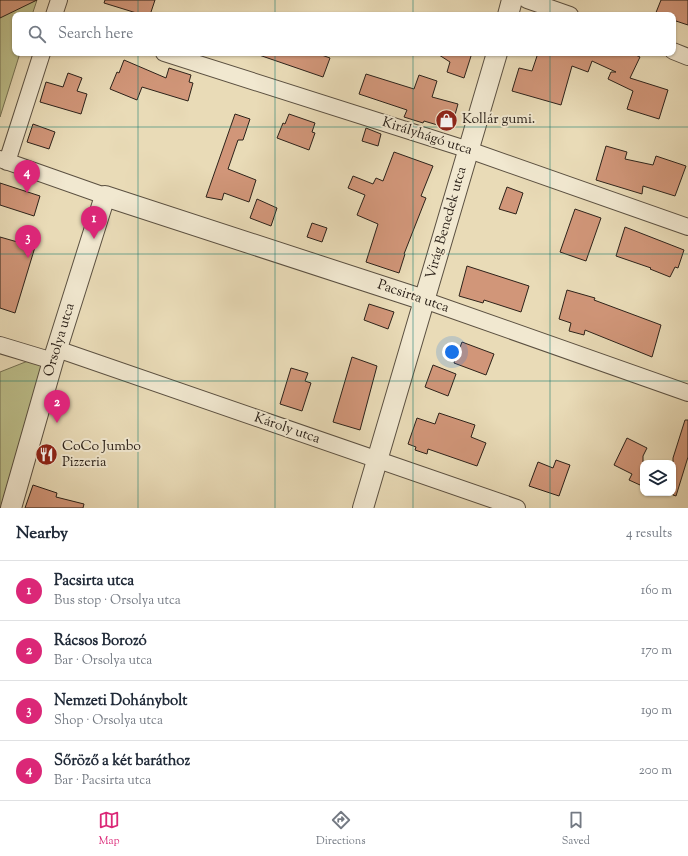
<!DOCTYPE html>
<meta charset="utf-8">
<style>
:root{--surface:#fff;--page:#f2f2f3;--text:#1f2937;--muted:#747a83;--line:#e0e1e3;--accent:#db2777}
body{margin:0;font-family:"Sorts Mill Goudy",serif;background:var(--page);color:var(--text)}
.controls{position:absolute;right:12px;bottom:12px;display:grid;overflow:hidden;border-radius:8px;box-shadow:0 1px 3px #0004}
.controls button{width:36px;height:36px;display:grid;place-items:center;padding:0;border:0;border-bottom:1px solid var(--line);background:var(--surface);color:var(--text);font:20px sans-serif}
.you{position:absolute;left:452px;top:352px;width:14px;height:14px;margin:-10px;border:3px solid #fff;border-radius:50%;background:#1a73e8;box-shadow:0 0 0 6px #1a73e833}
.badge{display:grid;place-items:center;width:26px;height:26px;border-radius:50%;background:var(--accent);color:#fff;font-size:13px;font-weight:700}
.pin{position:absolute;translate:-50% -33px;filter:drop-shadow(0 1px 2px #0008)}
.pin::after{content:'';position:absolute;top:21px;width:14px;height:12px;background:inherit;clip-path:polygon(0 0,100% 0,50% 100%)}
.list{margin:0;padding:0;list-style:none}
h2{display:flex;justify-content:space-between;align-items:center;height:52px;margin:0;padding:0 16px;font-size:17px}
h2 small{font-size:13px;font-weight:400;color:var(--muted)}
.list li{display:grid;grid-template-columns:26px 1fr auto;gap:12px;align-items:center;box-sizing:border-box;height:60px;padding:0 16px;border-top:1px solid var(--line)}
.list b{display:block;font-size:15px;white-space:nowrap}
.list p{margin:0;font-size:13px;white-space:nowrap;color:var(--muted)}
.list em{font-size:13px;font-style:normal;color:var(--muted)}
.icon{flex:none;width:22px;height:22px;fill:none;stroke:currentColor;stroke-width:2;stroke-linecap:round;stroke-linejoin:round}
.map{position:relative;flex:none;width:688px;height:508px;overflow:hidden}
.search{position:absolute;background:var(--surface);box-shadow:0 1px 3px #0004;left:12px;right:12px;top:12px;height:44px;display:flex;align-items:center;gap:10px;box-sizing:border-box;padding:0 14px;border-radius:8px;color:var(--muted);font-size:15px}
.sheet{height:292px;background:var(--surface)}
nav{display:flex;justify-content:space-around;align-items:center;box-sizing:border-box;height:56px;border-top:1px solid var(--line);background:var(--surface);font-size:11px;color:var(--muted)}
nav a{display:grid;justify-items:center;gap:2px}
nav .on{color:var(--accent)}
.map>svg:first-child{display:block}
.green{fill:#bcbe8a;stroke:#747052}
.building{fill:#d19679;stroke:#2c221a}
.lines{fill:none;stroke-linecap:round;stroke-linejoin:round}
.minor-casing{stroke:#5b5041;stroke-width:18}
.tertiary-casing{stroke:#5b5041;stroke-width:22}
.minor{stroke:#f1e8d0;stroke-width:16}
.tertiary{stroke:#f1e8d0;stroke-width:20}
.grid{fill:none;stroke:#0f766e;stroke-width:1;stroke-opacity:0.55}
.labels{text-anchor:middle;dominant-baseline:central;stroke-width:4;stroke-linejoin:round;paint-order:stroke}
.poi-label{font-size:14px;fill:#2c221a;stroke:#f1e8d0;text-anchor:start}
.street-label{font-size:14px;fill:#2c221a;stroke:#f1e8d0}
</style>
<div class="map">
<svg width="688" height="508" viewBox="0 0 688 508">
<rect width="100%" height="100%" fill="#e9dbb7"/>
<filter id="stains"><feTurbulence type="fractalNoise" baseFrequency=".005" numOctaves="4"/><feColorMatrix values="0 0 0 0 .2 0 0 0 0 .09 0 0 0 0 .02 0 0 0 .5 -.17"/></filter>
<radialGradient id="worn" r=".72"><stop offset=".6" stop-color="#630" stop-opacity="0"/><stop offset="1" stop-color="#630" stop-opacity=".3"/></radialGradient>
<path class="green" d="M0,0H37L32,15H15V53H20L0,117Z
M38,357L53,361L11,508H0V372Z"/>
<path class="building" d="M0,0H37L0,18Z
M105,0H155L150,15H143L104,3Z
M661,0H688V25L673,20V15H655Z
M259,53H316L330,58L323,77L259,55Z
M436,53H472L464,78L447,72L450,62Z
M538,53H631L640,57L630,78L668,90L659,119L627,109L633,91L608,79L611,72H616L592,61L588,72L572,66L561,105L512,91L519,68L532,71Z
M124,60L166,78L169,68L191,75L189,82L193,83L188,101L142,87L137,100L110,89L117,72L119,73Z
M68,73L82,78L77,91L87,94L81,114L40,102L46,82L63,87Z
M366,74L414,89L419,75L437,81L432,97L458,104L451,129L424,121L423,123L404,117L407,110L359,94Z
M235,114L250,119L243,140H238L228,169L256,180L249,202L224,193L222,200L206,197Z
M289,114L315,123L312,132L315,133L309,150L277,138L283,123L285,124Z
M33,124L55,132L49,149L27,142Z
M366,128L381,134L378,146L362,141Z
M606,146L627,152L625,159L653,165L656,156L686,166L675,196L643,186L642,194L596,180Z
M394,152L433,166L421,196L426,198L404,254H405L399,273L366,262L378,224L357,215L365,195L348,188L353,176L373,184L376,178L383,181Z
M0,183L40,196L34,216L0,205Z
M507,187L523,193L516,214L499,209Z
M257,199L277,208L271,226L250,218Z
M575,209L601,218L586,261L560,252Z
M312,223L327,228L322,242L307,237Z
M625,227L684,250L678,268L675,267L670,277L650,269L651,268L616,256Z
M0,237L35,247L15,313L0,308Z
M467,266L529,286L521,312L484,300L483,303L459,296Z
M567,290L595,298L594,300L661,325L652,357L585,330L584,335L569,331L571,323L559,319Z
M369,304L394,312L388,329L364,320Z
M462,342L494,354L486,375L454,363Z
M352,357L377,366L360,430L333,422Z
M433,365L456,374L448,396L425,387Z
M291,368L308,373L305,381L311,383L302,411L280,404Z
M439,413L475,425L471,437L486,443L477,466L428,449L427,454L415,450L416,447L408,444L417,418L435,424Z
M685,420H688V457L676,496L673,495V458Z
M627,438L647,448L643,456V480L640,485L629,480L632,474L614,465Z
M556,460L570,465L559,496L529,486L538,462L553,468Z
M33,485L57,493L56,497L84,504L83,508H25Z"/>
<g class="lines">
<defs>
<path id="minor" d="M527,0L570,15
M54,15L59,0
M673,51L688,57
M164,53L469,150L688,227
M0,159L105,196
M7,162L42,53
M424,300L688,393
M0,345L53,361
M57,349L517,508"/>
<path id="tertiary" d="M508,15L512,0
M11,508L53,361L105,196L424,300
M363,508L497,53"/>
</defs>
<use href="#minor" class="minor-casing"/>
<use href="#tertiary" class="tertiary-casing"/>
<use href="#minor" class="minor"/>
<use href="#tertiary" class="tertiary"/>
</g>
<path class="grid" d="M138,0V15M275,0V15M413,0V15M550,0V15M138,53V508M275,53V508M413,53V508M550,53V508M0,127H688M0,254H688M0,381H688"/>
<defs>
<symbol id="shop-disc" viewBox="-11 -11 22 22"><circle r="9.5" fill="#8f2418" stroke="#f1e8d0"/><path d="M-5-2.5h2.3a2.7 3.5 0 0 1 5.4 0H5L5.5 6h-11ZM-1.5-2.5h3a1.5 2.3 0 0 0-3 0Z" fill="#fff"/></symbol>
<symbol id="restaurant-disc" viewBox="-11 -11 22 22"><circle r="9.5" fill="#8f2418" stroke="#f1e8d0"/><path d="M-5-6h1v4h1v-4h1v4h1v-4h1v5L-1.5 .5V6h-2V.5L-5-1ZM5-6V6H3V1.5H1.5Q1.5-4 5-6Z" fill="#fff"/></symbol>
</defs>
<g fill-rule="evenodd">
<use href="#shop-disc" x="434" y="108" width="25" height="25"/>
<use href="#restaurant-disc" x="34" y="442" width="25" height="25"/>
</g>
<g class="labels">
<g class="poi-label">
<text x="462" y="120">Kollár gumi.</text>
<text x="62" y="447">CoCo Jumbo<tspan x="62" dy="16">Pizzeria</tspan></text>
</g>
<g class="street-label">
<text transform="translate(427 137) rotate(18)">Királyhágó utca</text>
<text transform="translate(447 223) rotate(-74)">Virág Benedek utca</text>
<text transform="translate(413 297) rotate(19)">Pacsirta utca</text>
<text transform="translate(60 340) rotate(-73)">Orsolya utca</text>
<text transform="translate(287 429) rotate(19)">Károly utca</text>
</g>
</g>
<rect width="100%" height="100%" filter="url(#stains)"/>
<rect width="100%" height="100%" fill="url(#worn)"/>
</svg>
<div class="controls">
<button><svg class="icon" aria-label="layers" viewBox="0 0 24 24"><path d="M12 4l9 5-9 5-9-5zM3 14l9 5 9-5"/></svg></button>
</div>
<div class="you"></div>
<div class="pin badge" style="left:94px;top:239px">1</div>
<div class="pin badge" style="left:57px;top:423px">2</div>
<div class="pin badge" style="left:28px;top:258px">3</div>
<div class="pin badge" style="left:27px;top:193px">4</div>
<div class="search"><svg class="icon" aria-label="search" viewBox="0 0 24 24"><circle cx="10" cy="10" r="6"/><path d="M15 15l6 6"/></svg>Search here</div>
</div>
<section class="sheet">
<h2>Nearby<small>4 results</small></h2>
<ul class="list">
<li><span class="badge">1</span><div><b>Pacsirta utca</b><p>Bus stop · Orsolya utca</p></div><em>160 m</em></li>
<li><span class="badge">2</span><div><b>Rácsos Borozó</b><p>Bar · Orsolya utca</p></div><em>170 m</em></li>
<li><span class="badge">3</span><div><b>Nemzeti Dohánybolt</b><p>Shop · Orsolya utca</p></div><em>190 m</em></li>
<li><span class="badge">4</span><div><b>Sőröző a két baráthoz</b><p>Bar · Pacsirta utca</p></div><em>200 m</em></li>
</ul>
</section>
<nav>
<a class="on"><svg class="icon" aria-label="map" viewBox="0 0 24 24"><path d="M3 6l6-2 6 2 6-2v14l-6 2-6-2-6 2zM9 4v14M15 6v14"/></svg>Map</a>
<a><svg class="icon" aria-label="directions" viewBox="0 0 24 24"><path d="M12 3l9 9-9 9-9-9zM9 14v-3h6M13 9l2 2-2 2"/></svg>Directions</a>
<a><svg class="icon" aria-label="saved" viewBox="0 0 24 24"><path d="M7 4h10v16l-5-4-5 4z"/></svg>Saved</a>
</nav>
